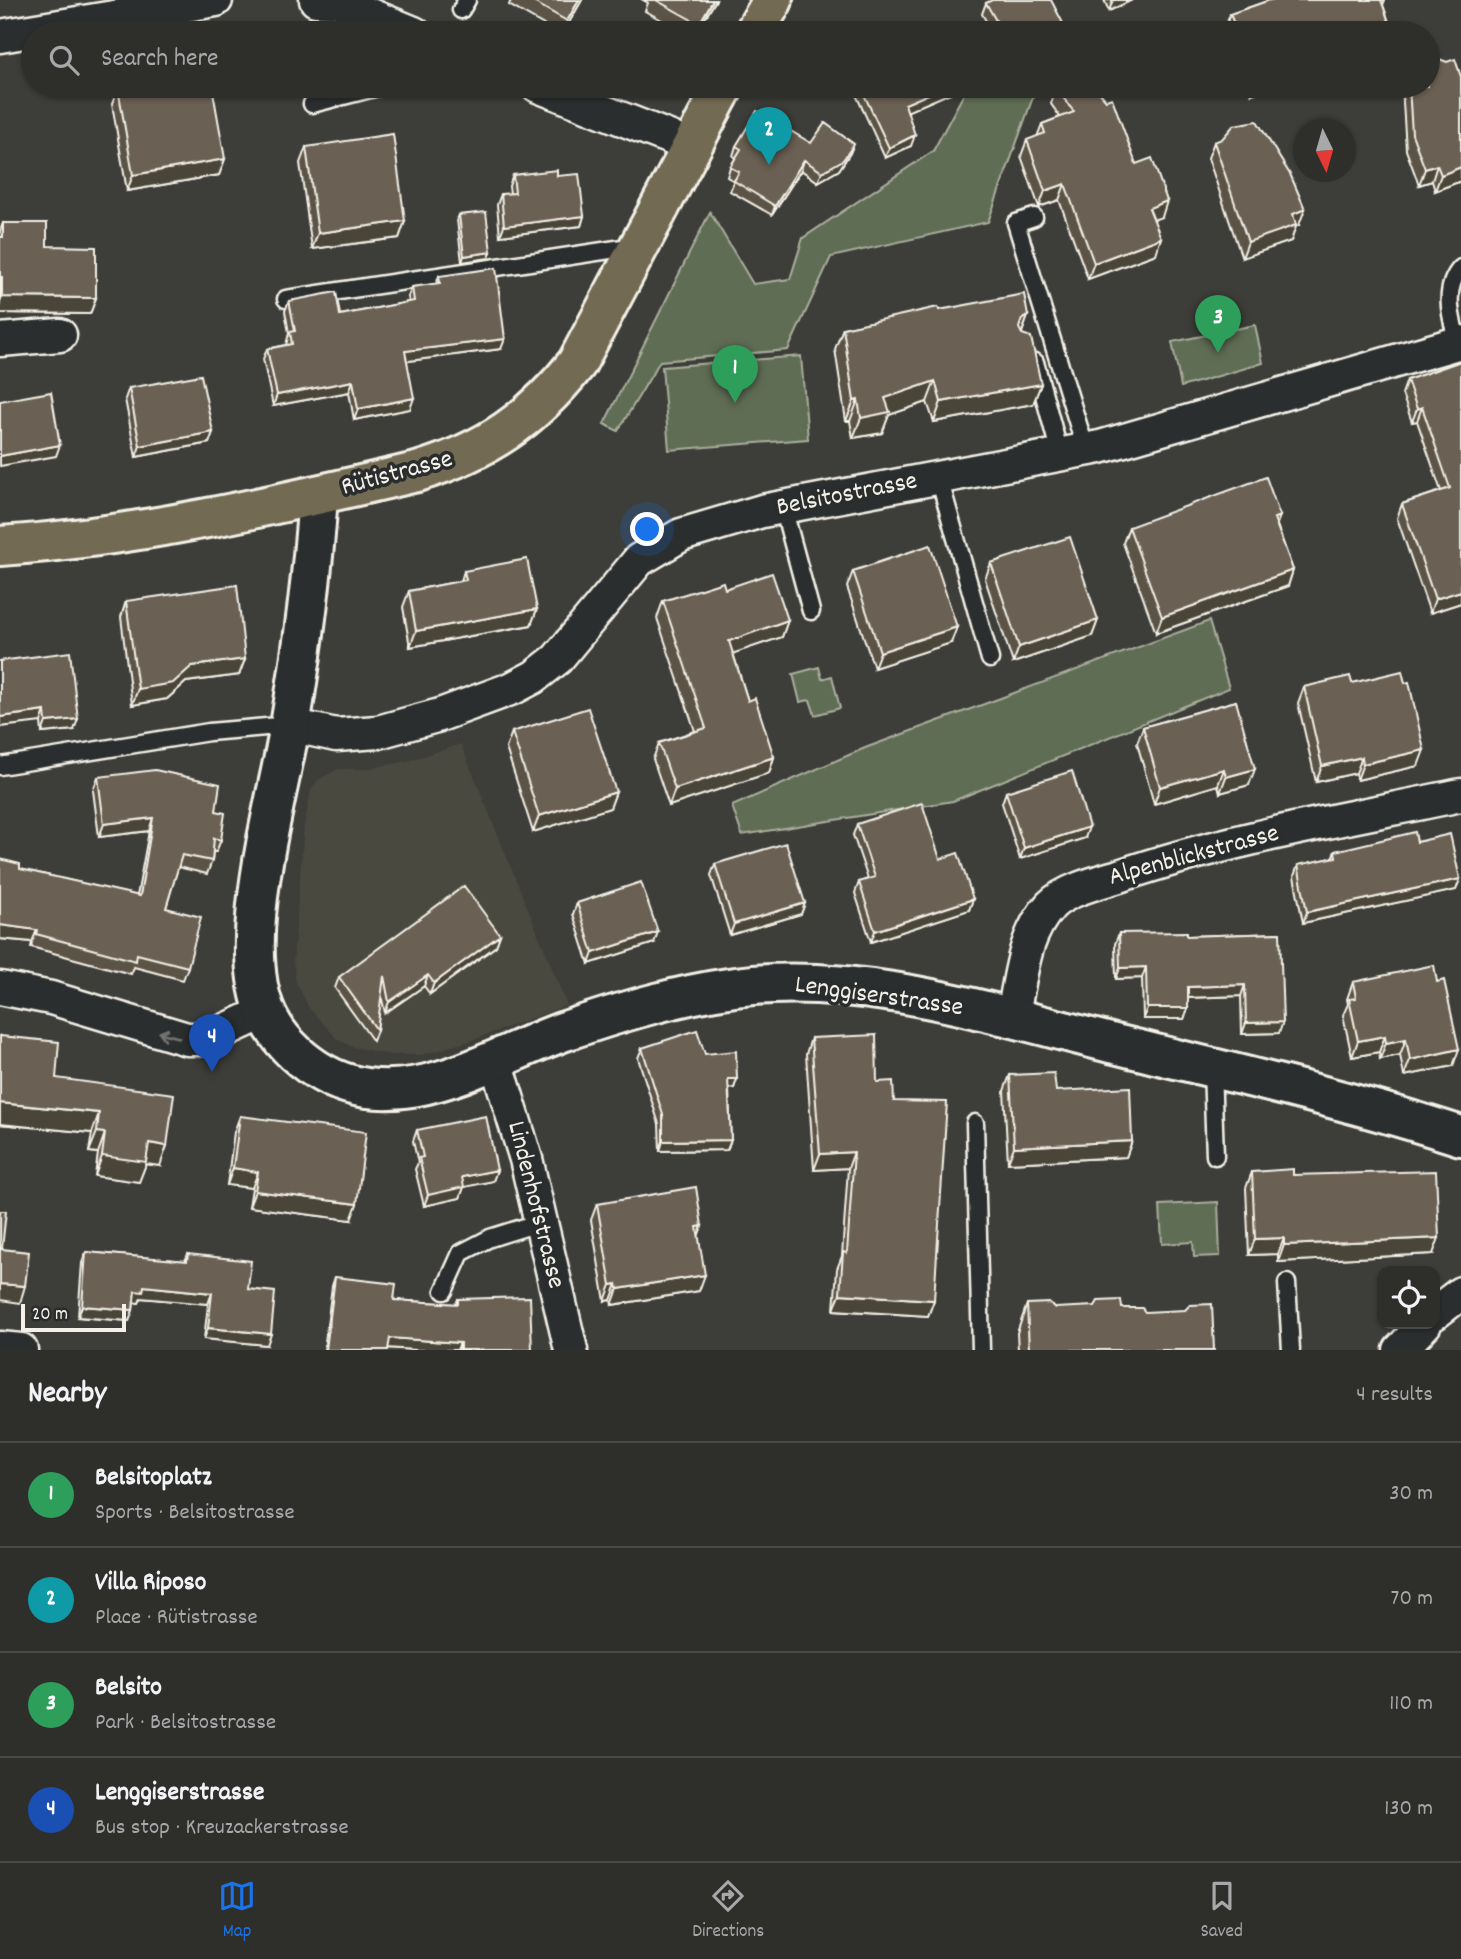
<!DOCTYPE html>
<meta charset="utf-8">
<style>
:root{--surface:#2e2e2b;--page:#3a3a37;--text:#f1f3f6;--muted:#a7a8a9;--line:#494a47;--accent:#1a73e8}
body{margin:0;font-family:Dekko,sans-serif;background:var(--page);color:var(--text)}
.controls{position:absolute;right:21px;bottom:21px;display:grid;overflow:hidden;border-radius:14px;box-shadow:0 2px 5px #0004}
.controls button{width:63px;height:63px;display:grid;place-items:center;padding:0;border:0;border-bottom:2px solid var(--line);background:var(--surface);color:var(--text);font:35px sans-serif}
.compass{position:absolute;left:1293px;top:119px;width:63px;height:63px;border-radius:50%;background:var(--surface);box-shadow:0 2px 5px #0004;rotate:175deg}
.scale{position:absolute;left:21px;bottom:18px;width:105px;box-sizing:border-box;padding-left:7px;border:4px solid #f4f1e8;border-top:0;font-size:19px;line-height:24px;white-space:nowrap;color:#f4f1e8;-webkit-text-stroke:5px #2a2d2e;paint-order:stroke}
.you{position:absolute;left:648px;top:530px;width:24px;height:24px;margin:-18px;border:5px solid #fff;border-radius:50%;background:#1a73e8;box-shadow:0 0 0 10px #1a73e833}
.badge{display:grid;place-items:center;width:46px;height:46px;border-radius:50%;background:var(--accent);color:#fff;font-size:23px;font-weight:700}
.pin{position:absolute;translate:-50% -58px;filter:drop-shadow(0 2px 4px #0008)}
.pin::after{content:'';position:absolute;top:37px;width:24px;height:21px;background:inherit;clip-path:polygon(0 0,100% 0,50% 100%)}
.list{margin:0;padding:0;list-style:none}
h2{display:flex;justify-content:space-between;align-items:center;height:91px;margin:0;padding:0 28px;font-size:30px}
h2 small{font-size:23px;font-weight:400;color:var(--muted)}
.list li{display:grid;grid-template-columns:46px 1fr auto;gap:21px;align-items:center;box-sizing:border-box;height:105px;padding:0 28px;border-top:2px solid var(--line)}
.list b{display:block;font-size:26px;white-space:nowrap}
.list p{margin:0;font-size:23px;white-space:nowrap;color:var(--muted)}
.list em{font-size:23px;font-style:normal;color:var(--muted)}
.icon{flex:none;width:38px;height:38px;fill:none;stroke:currentColor;stroke-width:2;stroke-linecap:round;stroke-linejoin:round}
.map{position:relative;flex:none;width:1461px;height:1350px;overflow:hidden}
.search{position:absolute;background:var(--surface);box-shadow:0 2px 5px #0004;left:21px;right:21px;top:21px;height:77px;display:flex;align-items:center;gap:18px;box-sizing:border-box;padding:0 24px;border-radius:38px;color:var(--muted);font-size:26px}
.sheet{height:511px;background:var(--surface)}
nav{display:flex;justify-content:space-around;align-items:center;box-sizing:border-box;height:98px;border-top:2px solid var(--line);background:var(--surface);font-size:19px;color:var(--muted)}
nav a{display:grid;justify-items:center;gap:4px}
nav .on{color:var(--accent)}
.map>svg:first-child{display:block}
.built{fill:#4a4840}
.green{fill:#616d54;stroke:#aaaf9e;stroke-width:2}
.lines{fill:none;stroke-linecap:round;stroke-linejoin:round}
.service-casing{stroke:#f4f1e8;stroke-width:21}
.minor-casing{stroke:#f4f1e8;stroke-width:37}
.tertiary-casing{stroke:#f4f1e8;stroke-width:44}
.primary-casing{stroke:#f4f1e8;stroke-width:44}
.service{stroke:#2a2d2e;stroke-width:16}
.minor{stroke:#2a2d2e;stroke-width:32}
.tertiary{stroke:#2a2d2e;stroke-width:38}
.primary{stroke:#736b52;stroke-width:38}
.wall{fill:#5b5347;stroke:#f4f1e8;stroke-width:2}
.shaded-wall{fill:#4a4439;stroke:#f4f1e8;stroke-width:2}
.building{fill:#6a6152;stroke:#f4f1e8;stroke-width:2}
.oneway{stroke:#71726f}
.labels{text-anchor:middle;dominant-baseline:central;stroke-width:7;stroke-linejoin:round;paint-order:stroke}
.street-label{font-size:26px;fill:#f4f1e8;stroke:#2a2d2e}
</style>
<div class="map">
<svg width="1461" height="1350" viewBox="0 0 1461 1350">
<rect width="100%" height="100%" fill="#3d3d39"/>
<filter id="ink" filterUnits="userSpaceOnUse"><feTurbulence type="fractalNoise" baseFrequency=".0143" numOctaves="2"/><feDisplacementMap in="SourceGraphic" scale="14" xChannelSelector="R" yChannelSelector="G"/><feConvolveMatrix kernelMatrix="1 2 1 2 8 2 1 2 1" color-interpolation-filters="sRGB"/></filter>
<g filter="url(#ink)">
<path class="built" d="M461,744L567,1005L473,1040L421,1055H390L353,1047L338,1040L309,1008L296,982L293,961L304,826L311,790L318,780L338,769H365L407,761Z"/>
<path class="green" d="M968,86H1037L988,222L831,257L788,350L660,361L618,431L604,424L710,212L753,284L790,279L803,238L933,151Z
M1255,325L1263,363L1181,387L1172,342Z
M801,356L808,439L669,450L662,367Z
M1209,621L1229,688L953,801L742,835L732,806L865,748Z
M819,667L822,679L832,676L840,708L815,715L810,700L800,702L793,674Z
M1218,1202L1220,1256L1194,1257L1193,1242L1162,1244L1160,1205Z"/>
<g class="lines">
<defs>
<path id="service" d="M461,10L467,0
M312,104L382,86
M1034,217L1016,223L1086,450
M286,299L636,246
M1458,343C1451,318 1442,289 1461,268
M1035,362L1060,454
M939,478L990,659
M783,507L811,611
M0,766L209,732L290,725
M1212,1068L1215,1156
M975,1123L981,1350
M1287,1283L1291,1350
M444,1291L461,1253L490,1238L541,1222"/>
<path id="minor" d="M316,0L336,1L414,33
M0,36L216,0
M538,86L671,138L688,148
M0,340L60,335
M290,725L336,735L378,732L440,715L513,688L534,677L557,659L639,560L681,535L762,511L1100,447L1461,342
M0,988L51,998L187,1039H206L265,1012
M1012,1019C1021,980 1022,936 1051,905C1066,890 1099,882 1119,876C1230,838 1346,819 1461,795
M496,1061L526,1159L571,1350
M1435,1313L1461,1293
M0,1348L21,1350
M1400,1350L1425,1324"/>
<path id="tertiary" d="M318,495C313,572 303,649 290,726C277,803 233,947 268,1017C278,1038 297,1057 316,1069C396,1121 485,1060 562,1032C618,1013 676,995 735,987C864,970 999,1016 1123,1046C1236,1074 1350,1100 1461,1136"/>
<path id="primary" d="M754,33L773,0
M0,546C141,537 279,504 417,472C486,451 532,420 577,363L724,86"/>
</defs>
<use href="#service" class="service-casing"/>
<use href="#minor" class="minor-casing"/>
<use href="#tertiary" class="tertiary-casing"/>
<use href="#primary" class="primary-casing"/>
<use href="#service" class="service"/>
<use href="#minor" class="minor"/>
<use href="#tertiary" class="tertiary"/>
<use href="#primary" class="primary"/>
</g>
<path class="wall" d="M511,0H582L563,33H558L509,5Z
M643,0H716L696,33H685L645,11L648,3Z
M1104,0H1132L1109,11Z
M1270,0H1385L1383,5L1390,25L1387,33H1225L1224,30L1230,14Z
M986,3L1068,33H993L982,14Z
M1461,77V181L1435,191L1432,181L1419,185L1406,150L1402,86H1428Z
M852,86H963L962,88L908,111L911,146L885,158Z
M1248,86H1276L1252,94Z
M118,88L225,159L219,175L127,191L112,104Z
M1056,88L1136,164L1162,217L1154,219L1156,254L1088,279L1059,200L1039,207L1021,156L1027,140L1037,137L1042,124L1060,117L1051,104Z
M1214,142L1299,225L1296,226L1291,241L1242,258L1208,158Z
M811,143L850,153L839,170L818,182L801,170L772,215L730,191L734,181L727,177L730,167L736,158L733,156L736,146Z
M306,147L405,221L399,238L312,249L300,163Z
M513,175L557,176L584,216L581,226L500,236L497,205L501,194H510L509,186Z
M459,215L489,258L462,262L457,220Z
M3,223L47,246L96,298L90,314L0,313V231Z
M439,276L501,349L407,361L410,409L354,420L349,392L273,406L263,359L267,349L286,345L289,333L285,311L289,301L340,315L409,302L408,297L412,287L436,284Z
M939,310L1028,316L1022,333L1041,384L1033,404L934,422L927,402L889,415L882,433L853,438L850,421H846L835,349L843,328Z
M1461,361V603L1430,613L1397,518L1402,504L1441,491L1417,421L1412,422L1402,394L1407,380Z
M129,388L213,432L209,443L136,457L125,399Z
M1277,525L1293,570L1288,586L1156,633L1123,543L1129,527Z
M991,563L1098,620L1092,636L1013,663L985,579Z
M464,571L537,609L531,625L410,647L403,607L409,591L461,581Z
M853,571L951,643L874,668L847,587Z
M725,589L788,620L782,637L733,653L748,701L774,757L769,773L669,806L653,759L659,743L695,731L657,618L663,601Z
M126,601L245,659L239,675L186,682L167,699L132,705L121,617Z
M0,661L74,730L42,733L41,722Z
M1352,683L1418,766L1357,780L1356,773L1316,782L1298,703L1304,687Z
M1236,701L1249,785L1220,793L1218,785L1154,804L1137,743L1143,727Z
M512,732L616,792L610,808L533,832L506,748Z
M98,777L216,811L221,840L216,852H213L212,861L207,874L178,867L166,908L188,967L183,980L134,967L131,974L31,947L32,942L0,939V859L20,869L137,896L149,831L99,837L93,790Z
M1006,792L1085,838L1020,859L1002,803Z
M857,824L940,859L973,899L969,910L871,942L855,893L859,882L868,879L853,835Z
M1417,842L1460,879L1456,890L1303,923L1294,876L1298,865L1332,858L1335,851Z
M715,864L805,903L801,914L730,935L711,875Z
M577,903L654,943L589,964L573,914Z
M1119,933L1187,936L1280,933L1279,1033L1242,1034L1241,996L1188,998V1008L1184,1019H1143L1142,978L1116,979L1115,944Z
M500,935L496,946L430,994L424,986L385,1013L381,995L377,1030L373,1041L335,988L339,977Z
M1353,982L1453,1066L1404,1076L1400,1055L1380,1059L1379,1052L1352,1057L1343,1015L1348,1004L1347,999Z
M0,1036L56,1078L160,1166L146,1164L139,1182L95,1176L98,1153L89,1152L92,1133L0,1124Z
M811,1038L877,1082L894,1101L934,1300L928,1316L834,1310L837,1269L842,1256L848,1168L814,1170L806,1054Z
M642,1048L705,1054L737,1079L734,1088H729L731,1140L727,1150L660,1151L659,1124L638,1058Z
M1010,1075L1056,1091L1132,1141L1126,1157L1008,1163L1004,1091Z
M240,1116L351,1220L249,1207L252,1188L227,1185L234,1132Z
M417,1130L497,1170L493,1181L464,1187L460,1198L424,1206L415,1169L418,1163L413,1141Z
M1252,1172L1293,1175L1433,1254L1278,1262V1254L1249,1255L1246,1188Z
M597,1204L702,1226L698,1236L699,1291L612,1305L611,1300L605,1301L591,1220Z
M86,1252L185,1261L188,1254L248,1289L267,1345L204,1339L208,1304L141,1298L139,1303H134L133,1310L129,1321L78,1317L82,1263Z
M335,1277L394,1300L456,1304L458,1299L532,1350H415L389,1348L388,1350H324L332,1286Z
M1027,1304L1055,1308H1122L1145,1312L1214,1350H1018L1017,1333Z"/>
<path class="shaded-wall" d="M579,0H582L563,33L567,21Z
M713,0H716L696,33H695L699,24Z
M1113,0H1132L1109,11Z
M1390,25L1387,33H1368Z
M947,86H963L962,88L902,114L905,104Z
M1255,86H1276L1252,94Z
M915,135L911,146L885,158L889,148Z
M854,144L850,153L839,170L818,182L822,172Z
M225,159L219,175L127,191L133,175Z
M804,160L801,170L772,215L775,206Z
M1437,165L1432,181L1419,185L1425,169Z
M1461,167V181L1435,191L1441,175Z
M1065,184L1059,200L1039,207L1045,191Z
M1167,201L1162,217L1143,223L1149,208Z
M1305,209L1299,225L1296,226L1291,241L1242,258L1248,242L1293,214Z
M584,216L581,226L500,236L504,226Z
M405,221L399,238L312,249L318,233Z
M1161,238L1156,254L1088,279L1094,263Z
M491,252L489,258L462,262L464,256Z
M2,297L96,298L90,314L0,313V303Z
M1028,316L1020,337L1014,340L1022,319Z
M505,339L501,349L401,362L405,351Z
M353,381L349,392L273,406L277,395Z
M935,381L927,402L889,415L882,433L853,438L861,418L885,398Z
M1041,384L1033,404L934,422L941,402Z
M414,398L410,409L354,420L358,409Z
M858,400L850,421H846L854,401Z
M1422,407L1417,421L1412,422L1417,409Z
M213,432L209,443L136,457L140,446Z
M60,445L56,456L0,466V456Z
M1280,516L1274,532V518Z
M1293,570L1288,586L1156,633L1162,617Z
M1461,591V603L1430,613L1435,599Z
M537,609L531,625L410,647L416,631Z
M788,620L782,637L723,657L729,641Z
M1098,620L1092,636L1013,663L1019,647Z
M957,627L951,643L874,668L880,652Z
M245,659L239,675L186,682L167,699L132,705L138,689L192,666Z
M45,711L41,722L0,727V717Z
M78,719L74,730L42,733L46,722Z
M1424,750L1418,766L1357,780L1363,764Z
M774,757L769,773L669,806L675,789Z
M1362,757L1356,773L1316,782L1322,766Z
M1224,769L1218,785L1154,804L1160,787Z
M1255,769L1249,785L1220,793L1226,777Z
M616,792L610,808L533,832L539,816Z
M153,818L149,831L99,837L104,824Z
M1089,827L1085,838L1020,859L1024,848Z
M1460,879L1456,890L1303,923L1307,912Z
M973,899L969,910L871,942L875,931Z
M805,903L801,914L730,935L734,924Z
M0,925L37,930L32,942L0,939Z
M658,932L654,943L589,964L593,953Z
M500,935L496,946L430,994L434,983Z
M1146,967L1142,978L1116,979L1120,968Z
M428,975L424,986L385,1013L389,1002Z
M1245,985L1241,996L1184,998L1188,987Z
M1147,1008H1188L1184,1019H1143Z
M1283,1022L1279,1033L1242,1034L1246,1023Z
M1385,1036L1379,1052L1352,1057L1358,1041Z
M1406,1039L1400,1055L1380,1059L1386,1043Z
M1459,1049L1453,1066L1404,1076L1410,1060Z
M728,1079H737L734,1088L725,1089Z
M0,1103L99,1113L92,1133L0,1124Z
M97,1132L105,1133L98,1153L89,1152Z
M731,1140L727,1150L660,1151L663,1141Z
M1132,1141L1126,1157L1008,1163L1014,1147Z
M149,1143L167,1146L160,1166L146,1164L139,1182L95,1176L102,1156Z
M854,1152L848,1168L814,1170L820,1154Z
M233,1168L258,1172L252,1188L227,1185Z
M497,1170L493,1181L464,1187L460,1198L424,1206L428,1195L462,1177Z
M255,1191L357,1204L351,1220L249,1207Z
M702,1226L696,1242L697,1227Z
M1284,1238L1278,1254L1249,1255L1255,1239Z
M1439,1238L1433,1254L1278,1262L1284,1245Z
M705,1275L699,1291L612,1305L618,1289Z
M0,1284L25,1286L20,1303L0,1300Z
M617,1284L611,1300L605,1301L611,1285Z
M144,1286L212,1293L208,1304L141,1298L139,1303L131,1302L135,1291Z
M840,1294L934,1300L928,1316L834,1310Z
M82,1306L133,1310L129,1321L78,1317Z
M208,1328L271,1334L267,1345L204,1339Z
M390,1338L460,1343L457,1350H415L386,1348Z"/>
<path class="building" d="M530,0H579L567,21Z
M656,0H713L699,24Z
M992,0H1051L1068,33H1003L986,3Z
M1270,0H1381L1390,25L1368,33H1238L1230,14Z
M943,25L947,33H924Z
M1434,57L1447,62L1455,59L1461,77V167L1441,175L1437,165L1425,169L1412,134L1409,86H1428V59Z
M131,86H212L225,159L133,175L118,88Z
M860,86H947L905,104L915,135L889,148Z
M1060,86H1094L1106,100L1112,98L1136,164L1152,158L1167,201L1149,208L1161,238L1094,263L1065,184L1045,191L1027,140L1045,133L1042,124L1074,112L1056,88Z
M757,111L811,143L825,123L854,144L843,160L822,172L804,160L775,206L734,181L739,172L730,167L741,149L736,146Z
M1257,121L1291,176L1305,209L1293,214L1296,225L1248,242L1214,142L1222,139L1234,125Z
M393,134L405,221L318,233L306,147Z
M557,170V176L579,174L584,216L504,226L501,194L515,193L513,175Z
M486,212L491,252L464,256L459,215Z
M3,223H47V246L96,247V298L2,297V277H0V237H3Z
M496,268L505,339L405,351L414,398L358,409L353,381L277,395L267,349L292,344L290,332L295,331L289,301L336,292L340,315L414,301L412,287L440,283L439,276Z
M1024,294L1028,316L1022,319L1019,328L1022,334L1031,337L1041,384L941,402L935,381L885,398L890,412L861,418L858,400L854,401L843,328L938,307L939,310Z
M1461,361V591L1435,599L1402,504L1450,488L1422,407L1417,409L1407,380Z
M201,375L213,432L140,446L129,388Z
M51,392L60,445L0,456V401Z
M1266,477L1280,516L1274,518L1293,570L1162,617L1129,527Z
M1070,537L1098,620L1019,647L991,563Z
M930,545L957,627L880,652L853,571Z
M527,559L537,609L416,631L409,591L466,580L464,571Z
M772,573L788,620L729,641L748,701L755,698L774,757L675,789L659,743L706,728L663,601L723,582L725,589Z
M237,585L245,659L192,666L173,683L138,689L126,601Z
M70,652L78,719L46,722L45,711L0,717V661Z
M1402,671L1405,683L1409,682L1424,750L1363,764L1362,757L1322,766L1304,687L1350,676L1352,683Z
M1236,701L1255,769L1226,777L1224,769L1160,787L1143,727Z
M588,708L616,792L539,816L512,732Z
M155,770L220,784L216,811L225,813L221,840L214,838L212,861L182,855L166,908L201,917L188,967L137,954L136,961L36,934L37,930L0,925V859L20,864V869L140,896L153,818L104,824L98,777Z
M1072,771L1089,827L1024,848L1006,792Z
M922,803L940,859L958,853L973,899L875,931L859,882L875,877L857,824Z
M1415,832L1417,842L1450,834L1460,879L1307,912L1298,865L1336,857L1335,851Z
M786,843L805,903L734,924L715,864Z
M641,882L658,932L593,953L577,903Z
M464,886L500,935L434,983L428,975L389,1002L384,976L377,1030L339,977Z
M1187,932V936L1280,933L1283,1022L1246,1023L1245,985L1188,987V1008H1147L1146,967L1120,968L1119,933Z
M1434,965L1437,982L1444,980L1459,1049L1410,1060L1406,1039L1386,1043L1385,1036L1358,1041L1349,999L1356,998L1353,982Z
M697,1030L705,1054L736,1051L737,1079H728L731,1140L663,1141V1115L642,1048Z
M876,1035L877,1082L893,1081L894,1101L947,1102L934,1300L840,1294L843,1252L847,1253L854,1152L820,1154L811,1038Z
M0,1036L59,1042L56,1078L174,1094L167,1146L149,1143L146,1162L102,1156L105,1133L97,1132L99,1113L0,1103Z
M1054,1073L1056,1091L1130,1087L1132,1141L1014,1147L1010,1075Z
M240,1116L366,1132L357,1204L255,1191L258,1172L233,1168Z
M486,1116L497,1170L462,1177L464,1187L428,1195L419,1158L423,1157L417,1130Z
M1293,1169V1175L1436,1171L1439,1238L1284,1245V1238L1255,1239L1252,1172Z
M696,1187L702,1226L697,1227L705,1275L618,1289L617,1284L611,1285L597,1204Z
M0,1211H6L2,1249L29,1252L25,1286L0,1284Z
M86,1252L187,1261L188,1254L251,1261L248,1289L275,1292L271,1334L208,1328L212,1293L144,1286L143,1292L135,1291L133,1310L82,1306Z
M335,1277L396,1284L394,1300L458,1304V1299L530,1297L532,1350H460V1343L390,1338L388,1350H326Z
M1121,1300L1122,1308H1142L1145,1312L1185,1310L1190,1305L1212,1304L1214,1350H1029L1027,1304L1049,1303L1055,1308L1095,1306L1098,1301Z"/>
<defs><path id="oneway-shaft" d="M-6 0H5M1.5-3L5.5 0L1.5 3" fill="none" stroke-width="1.6" stroke-linecap="round" stroke-linejoin="round" transform="scale(1.75)"/></defs>
<use class="oneway" href="#oneway-shaft" transform="translate(169 1035) rotate(-165)"/>
</g>
<g class="labels">
<g class="street-label">
<text transform="translate(397 474) rotate(-15)">Rütistrasse</text>
<text transform="translate(847 495) rotate(-11)">Belsitostrasse</text>
<text transform="translate(1194 856) rotate(-15)">Alpenblickstrasse</text>
<text transform="translate(879 997) rotate(8)">Lenggiserstrasse</text>
<text transform="translate(535 1205) rotate(76)">Lindenhofstrasse</text>
</g>
</g>
</svg>
<div class="controls">
<button><svg class="icon" aria-label="locate" viewBox="0 0 24 24"><circle cx="12" cy="12" r="6"/><path d="M12 2v4M12 18v4M2 12h4M18 12h4"/></svg></button>
</div>
<svg class="compass" viewBox="-18 -18 36 36"><path d="M0-13l5 13h-10z" fill="#e53935"/><path d="M0 13l5-13h-10z" fill="#a7a8a9"/></svg>
<div class="scale">20 m</div>
<div class="you"></div>
<div class="pin badge" style="left:735px;top:403px;background:#2e9e5b">1</div>
<div class="pin badge" style="left:769px;top:165px;background:#0f9aa8">2</div>
<div class="pin badge" style="left:1218px;top:353px;background:#2e9e5b">3</div>
<div class="pin badge" style="left:212px;top:1072px;background:#1a4fb4">4</div>
<div class="search"><svg class="icon" aria-label="search" viewBox="0 0 24 24"><circle cx="10" cy="10" r="6"/><path d="M15 15l6 6"/></svg>Search here</div>
</div>
<section class="sheet">
<h2>Nearby<small>4 results</small></h2>
<ul class="list">
<li><span class="badge" style="background:#2e9e5b">1</span><div><b>Belsitoplatz</b><p>Sports · Belsitostrasse</p></div><em>30 m</em></li>
<li><span class="badge" style="background:#0f9aa8">2</span><div><b>Villa Riposo</b><p>Place · Rütistrasse</p></div><em>70 m</em></li>
<li><span class="badge" style="background:#2e9e5b">3</span><div><b>Belsito</b><p>Park · Belsitostrasse</p></div><em>110 m</em></li>
<li><span class="badge" style="background:#1a4fb4">4</span><div><b>Lenggiserstrasse</b><p>Bus stop · Kreuzackerstrasse</p></div><em>130 m</em></li>
</ul>
</section>
<nav>
<a class="on"><svg class="icon" aria-label="map" viewBox="0 0 24 24"><path d="M3 6l6-2 6 2 6-2v14l-6 2-6-2-6 2zM9 4v14M15 6v14"/></svg>Map</a>
<a><svg class="icon" aria-label="directions" viewBox="0 0 24 24"><path d="M12 3l9 9-9 9-9-9zM9 14v-3h6M13 9l2 2-2 2"/></svg>Directions</a>
<a><svg class="icon" aria-label="saved" viewBox="0 0 24 24"><path d="M7 4h10v16l-5-4-5 4z"/></svg>Saved</a>
</nav>
